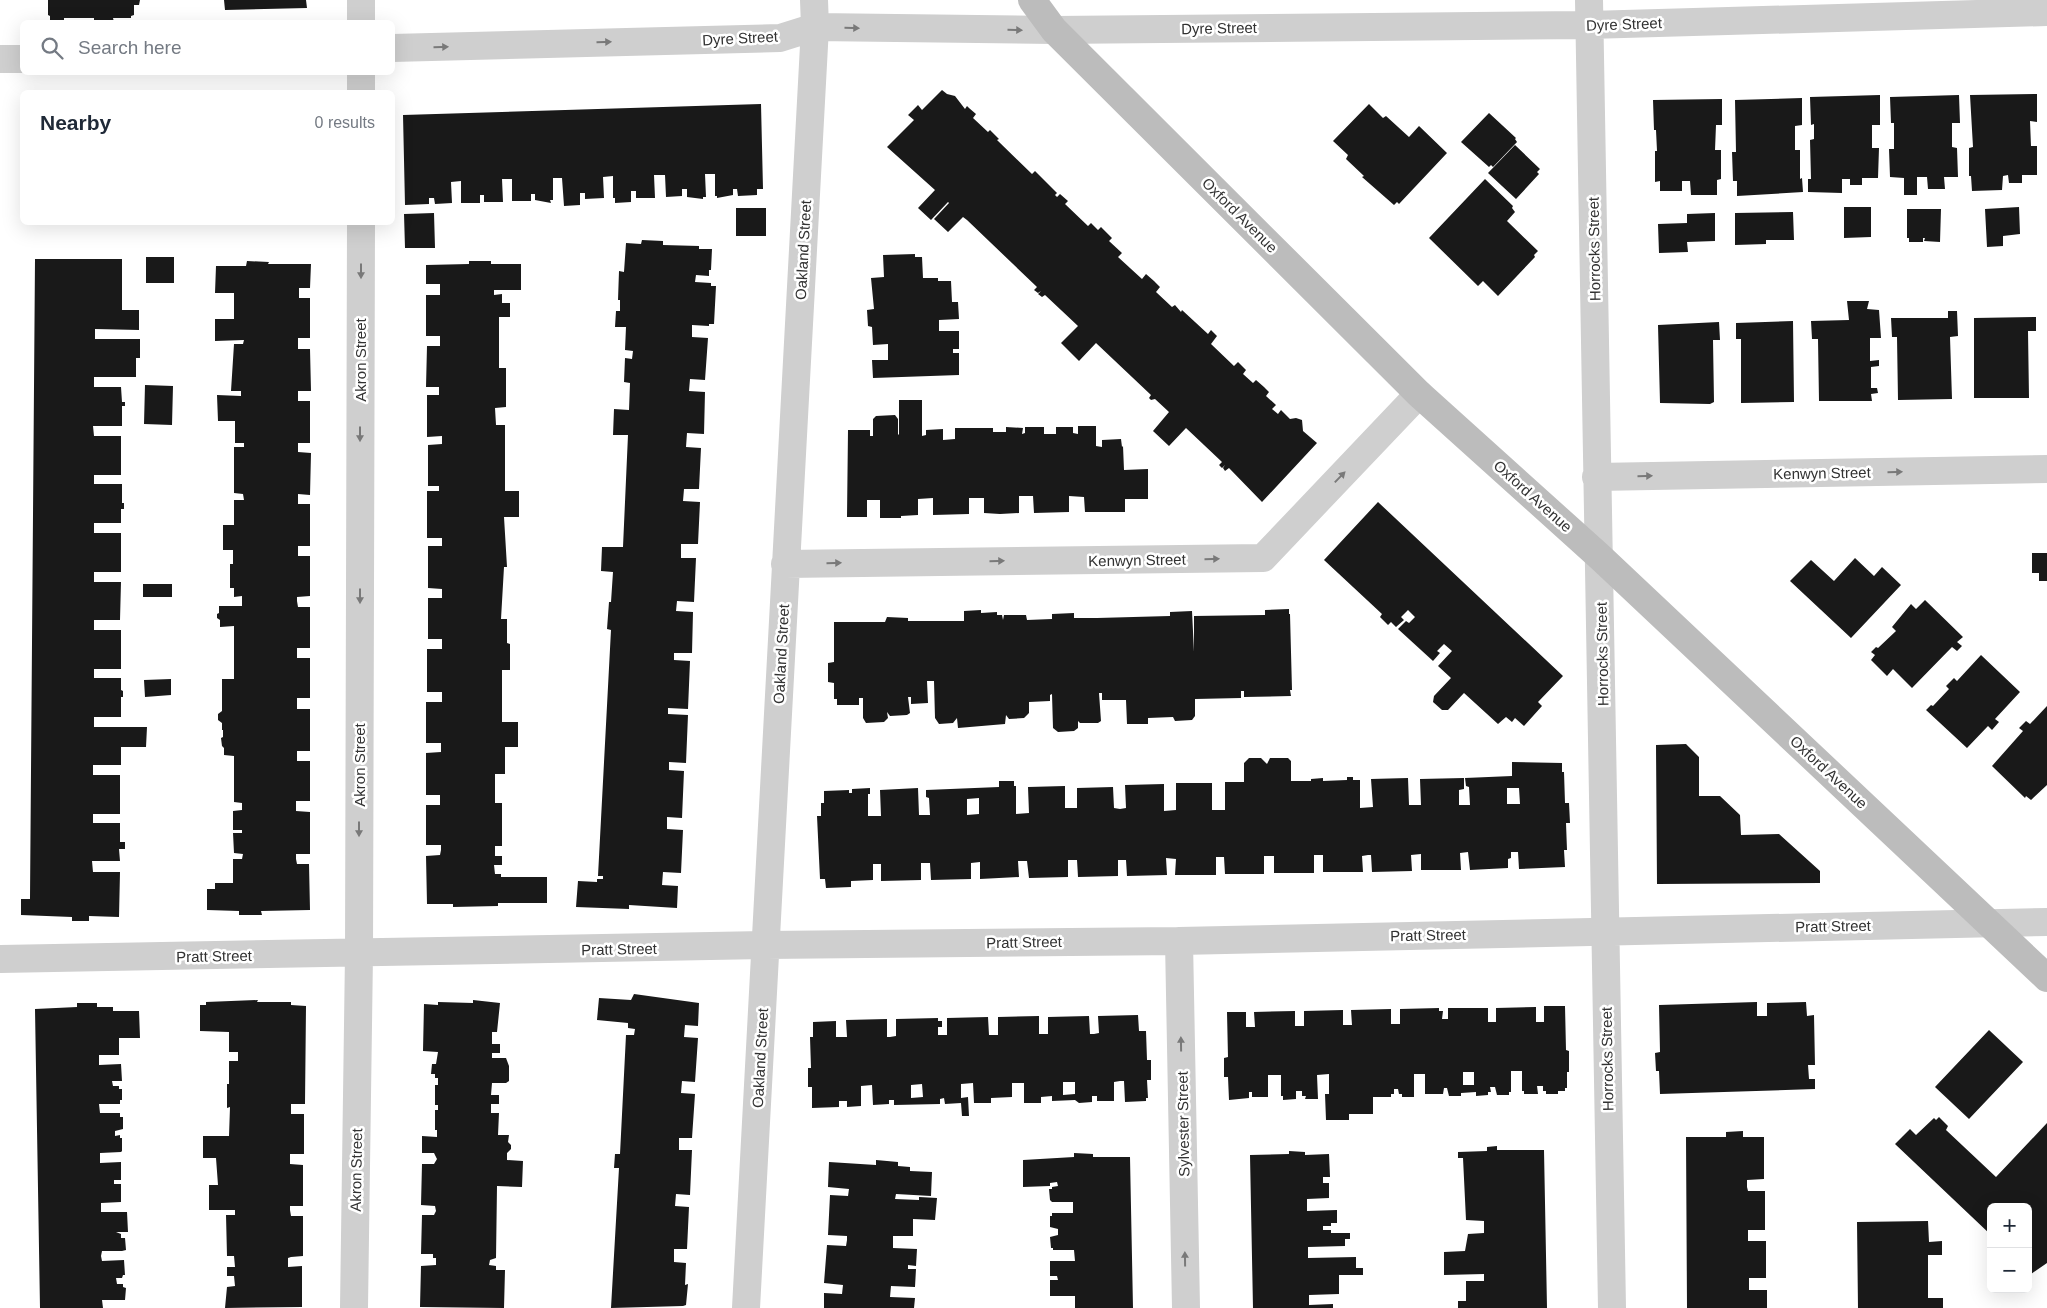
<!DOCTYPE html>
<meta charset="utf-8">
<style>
:root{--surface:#fff;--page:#f6f6f7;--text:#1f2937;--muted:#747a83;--line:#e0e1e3}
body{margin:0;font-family:Helvetica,sans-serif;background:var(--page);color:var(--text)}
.controls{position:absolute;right:15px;bottom:15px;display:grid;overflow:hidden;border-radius:8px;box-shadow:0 5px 20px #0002}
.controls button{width:45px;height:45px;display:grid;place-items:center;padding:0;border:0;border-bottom:1px solid var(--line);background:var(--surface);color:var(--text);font:25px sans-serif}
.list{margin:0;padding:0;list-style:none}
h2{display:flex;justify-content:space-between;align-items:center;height:65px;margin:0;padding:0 20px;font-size:21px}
h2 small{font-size:16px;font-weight:400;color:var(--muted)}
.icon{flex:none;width:28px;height:28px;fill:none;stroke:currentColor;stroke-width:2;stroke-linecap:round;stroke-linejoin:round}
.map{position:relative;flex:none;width:2047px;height:1308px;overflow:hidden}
.search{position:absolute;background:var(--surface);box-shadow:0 5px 20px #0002;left:20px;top:20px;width:375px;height:55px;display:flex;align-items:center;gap:12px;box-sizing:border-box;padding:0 18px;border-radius:8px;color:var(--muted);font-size:19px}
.panel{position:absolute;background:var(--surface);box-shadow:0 5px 20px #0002;left:20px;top:90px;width:375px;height:135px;border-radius:8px}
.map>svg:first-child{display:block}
.building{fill:#191919;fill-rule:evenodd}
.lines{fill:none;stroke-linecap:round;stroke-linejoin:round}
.street{stroke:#cfcfcf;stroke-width:28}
.secondary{stroke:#bcbcbc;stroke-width:28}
.oneway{fill:#797979}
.labels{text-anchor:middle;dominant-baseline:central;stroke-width:5;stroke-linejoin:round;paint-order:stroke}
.street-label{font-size:15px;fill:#323232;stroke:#fff}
</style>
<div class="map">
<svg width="2047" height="1308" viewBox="0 0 2047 1308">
<rect width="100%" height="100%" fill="#fff"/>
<path class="building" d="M48,0H140L139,5H134V15L131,16V18H113L114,22L94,21V18H64V20H50V16L48,15Z
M224,0H306L307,8L225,10Z
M942,90L947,94L955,96L965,109L967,106L969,108L976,114L973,118L988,132L990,130L999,139L997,140L1032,174L1035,171L1057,193L1055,195L1057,197L1060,194L1068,201L1065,204L1088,226L1091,223L1098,230L1101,227L1112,238L1109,241L1122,253L1118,257L1142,279L1146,274L1154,281L1160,287L1156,292L1172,307L1175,305L1181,312L1182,310L1208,334L1211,330L1217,336L1211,344L1234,366L1238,362L1246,370L1243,374L1253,383L1256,380L1264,387L1269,392L1266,396L1276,405L1272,409L1278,414L1281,410L1290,419L1296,418L1302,420L1303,431L1317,443L1262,502L1229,468L1225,471L1223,468L1225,465L1222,468L1219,465L1222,462L1186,428L1169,446L1153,431L1169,412L1155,399L1151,400L1149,398L1151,395L1096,343L1079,361L1061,343L1078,326L1045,295L1042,297L1038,294L1041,291L1038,293L1034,290L1037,287L967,220L963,217L948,232L934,219L949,203L948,202L931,220L918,208L935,190L887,147L914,120L908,115L918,105L922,110Z
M2037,94V122L2030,121L2031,146H2037V175H2022V183H2009L2008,175L2003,176L2002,190L1972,191L1971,176H1969V148L1973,147L1970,95Z
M1880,95V125H1872V148H1879L1878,178H1862V185H1850V179H1842V193L1808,192V179H1811L1810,140L1814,139V124L1811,125L1810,97Z
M1959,95L1960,123H1952V147L1957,148L1958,177H1944L1945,189H1928L1927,177H1917V195H1904V178L1890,177L1889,149H1894V123H1891L1890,97Z
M1802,98V125L1795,126V150H1800V179L1802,178L1803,192L1737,196V181H1733L1732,152H1736L1735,100Z
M1722,99V125H1716L1715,150H1721V179L1717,180V195H1691L1690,181H1682V191H1660V181L1655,182V151H1657L1656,130H1654L1653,100Z
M761,104L763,189H757V195L738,196L737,189H733V195L717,198V196H715V174H705L706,197H703V199L687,197V189H682V196L666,197L665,175H654L655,198H636V191H631V202L615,203V198H613V176L603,177L604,198L585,199V193H580V205L564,206L562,178H553V200H550L551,203L535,200V194H531V201H512V179H502L503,202H484V195H480V203H461V181L451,182L452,203L435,204L434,198H429V204L405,205L403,115Z
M1369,104L1383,118L1386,116L1409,137L1419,126L1447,153L1399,204L1397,202L1394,205L1362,177L1364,176L1346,159L1348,155L1333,141Z
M1489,113L1516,138L1515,139L1517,142L1493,167L1491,165L1489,167L1461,142Z
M1515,145L1540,169L1537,172L1539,174L1516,199L1488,173Z
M1485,179L1513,206L1512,208L1515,212L1507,221L1538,251L1534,255L1535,257L1498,296L1483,281L1478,286L1429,238Z
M1844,207H1871V237L1844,238Z
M2019,207L2020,234L2003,236V246L1987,247L1985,209Z
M736,208H766V236H736Z
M1907,209H1941L1940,242L1924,241L1925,238H1923V242H1909V238H1907Z
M1793,212L1794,240H1766V244L1735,245V213Z
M434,213L435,248H405L404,214Z
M1715,213V241L1687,242L1688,252L1659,253L1658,224L1687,223V214Z
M642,240L663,241V245L699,246V249H712L711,270H709V276L696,275L695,282L711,283V286H716L714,324H709V326L692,325V337L708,338L705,380L690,379L689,391L705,392L704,434L687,433L686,447L701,448L699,489H684L683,501L700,502L698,544H681V558H696L694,602L677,601L676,611L693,612L692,653H674V660L690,661L688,709L668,708V714L688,715L686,763L669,762V770L684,771L682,818L667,817V829L683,830L681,873L663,872L662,885L678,886L677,908L629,905V909L576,907L578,881L597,882V879H603V876H598L611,630L607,629L609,602H611L613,572L601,571L602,547H623L628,435H613L614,409L629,410L630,383L624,382L625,358L632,359L633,351L625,350L626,327H615L616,311H620V300H618L619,271L624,272L626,243L641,244Z
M915,254V257H922L923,278H938V281H951L952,302H958L959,319L939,320V331H959V349H953V353H959V375L873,378L872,360H888V344L873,345L872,327L868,326L867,310L874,309L871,278L884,277L883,255Z
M146,257H174V283H146Z
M35,259H122V310H139V330L95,329V339H140V358H136V377H94V387H121L122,402H125V406H122V426H93L94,436H121V475H94V484H122V503H124V509H121V523H94V533H121V572H94V582H121L120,620H94V630H121V669H94V678H121V690L123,691V697H121V717H94V727H147L146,747H121V765H93V775H120V814H93V823H120V842H125V849H119L120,861H92L93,872H120L119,917L89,916V921H72V917L21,915V899H30Z
M247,261L269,262L268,264H311L310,288H299V298H310V338H298V349H310L311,391H298V401H310V443H298V452L311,453L310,495L298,494V504H310V546H298V556H310V596L297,597V601L298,607H310V648H297V658H310V698H297V709H310V751H297V761H310V801H296V811L310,812V854H296V859L297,864H309L310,910L261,911L262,915H239V911L207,910V889H215V883H233V859H242L243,854L234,853L233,833H242V830H233V811L242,810V803L234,802V756L224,755V748L222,746L221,738L223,737V730H222V723L218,720V714L222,711V679H234V626L220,627V620L217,618V614L219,613V606H242V596L234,597V588H230V564H233V550H223V525H234V500H244L243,494L234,493V447H244V443H235V421H218L217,395L241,396V391H231L234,344H243L244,340L215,341V319H234V293H215L216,266H246Z
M469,261H491V264H521V290H494V295L502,294V303H510V317H499V368H506V407L495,408L496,425H505V491H519V517H504L507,567H504L501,619H507V643L510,644V670H502V722H518V747H505V774H495V803H502V846H495V856H502V865H494L495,874H501V877H547V903H498V906L453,907V904H427L426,856L440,855L441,850V845H426V805H440V795H426V753L441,752V743H426V702H442V692H427V649H442V639H428V598H442V589L428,588V546H442V538H427V491H439V486H428V445L442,444V436L427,437V395H439V387H426L427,346H440V336H426V295H440V284H426V265L469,264Z
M1847,301H1869L1867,309L1879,310L1881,338H1870V361L1879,360V366L1871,367V388H1877L1878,393L1871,394L1872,401H1819L1818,339H1812L1811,321L1849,320Z
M1948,311H1957L1958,336L1950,337L1952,399L1898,400L1897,337H1892L1891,318H1948Z
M2036,317V331H2028L2029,398H1974V318Z
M1793,321L1794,402L1741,403V339H1736V323Z
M1719,322L1720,340H1713L1714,402L1710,404L1660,403L1658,325Z
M145,385L173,386L172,425L144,424Z
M899,400H922V436L926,435V430L943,429V440L955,439V428H993V432H1006V427L1023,428L1022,434L1025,433V427H1044V434H1056V427H1073V433L1078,434V426H1096V446L1102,447V440L1121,439L1122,447L1123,446L1124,470L1148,469V499H1125V512H1085L1084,497L1069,496V512L1034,513L1033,496H1019V513L1000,514L984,513V498H969V514L933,515V498L918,499V515L901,516V518H880V500H867V517H847L848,430H870V436H873V419L876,416L895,415L898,419V435L899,434Z
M1378,502L1563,676L1538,702L1542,706L1524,726L1515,718L1512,722L1506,717L1498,724L1464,693L1448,710H1442L1433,702L1434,696L1451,678L1438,666L1452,651L1444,644L1437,651L1440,653L1433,661L1398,629L1406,621L1409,623L1415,617L1408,610L1401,617L1404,620L1396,627L1391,622L1388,625L1380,617L1382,614L1324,560Z
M2032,553H2047V581H2039V573H2032Z
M1855,558L1874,576L1882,567L1901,585L1851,638L1790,581L1811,560L1834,581Z
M143,584H172V597H143Z
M1925,600L1963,637L1957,642L1962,646L1957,651L1952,647L1912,688L1893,669L1887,676L1871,660L1875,655L1871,652L1876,647L1878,648L1896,631L1892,627L1911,604L1916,609Z
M1289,609V614H1290L1292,690H1290L1291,696L1244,697V691H1241V698L1195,699V716L1192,720L1175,721L1173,717L1148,718V724H1127L1126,700H1102V693H1099L1101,721L1098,723H1080L1078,721V728L1074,731L1058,732L1053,728L1052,694L1050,695V701L1029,702V713L1024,718L1009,719L1006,715L1005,724L958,728L957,718L953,723L939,724L935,718L934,681H927L928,703L911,704V697H908L910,713L907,715L890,716L887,712L888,718L884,722L866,723L863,718V698H859V705H837V699H834V683L828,682V663L834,662V622H885L887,617L908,618V621H964V611L981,610V613L997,612V615H1002L1003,620L1004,615H1026L1027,620L1052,619V614L1074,613V618H1097L1170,616V612L1192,611L1194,652V616L1265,615V610Z
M1981,655L2020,692L1995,719L1999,722L1992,730L1988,726L1967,748L1926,710L1931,705L1933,706L1949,689L1946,686L1954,678L1957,681Z
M171,679V695L145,697L144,680Z
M2047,706V785L2031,800L2026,796L2025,798L1992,766L2023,731L2019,728L2026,721L2030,724Z
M1686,744L1699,757V796H1720L1740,815L1741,835L1779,834L1820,871V883L1657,884L1656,745Z
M1249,758H1261L1267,764L1270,758H1288L1291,761V781H1311V779L1323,778V781L1347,780V777H1353V780H1360V808L1373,807L1371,779L1408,778L1409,805H1421L1420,779L1464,778V789L1459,790V805H1470L1469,787L1466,786L1465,778L1512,776V762L1562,763V772H1564L1565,803H1569L1570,823H1566L1567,850H1564L1565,867L1519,869L1518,852H1511V858L1508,859V868L1470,870L1468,852L1460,853L1461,870H1421V854L1411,855L1412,871L1372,872L1371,855H1368L1362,856L1363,872H1323V855H1314V873H1274V856H1264V874H1225L1224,857H1216V875H1175L1176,859L1166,858L1167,875L1127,876L1126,860H1118V876L1078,877L1077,860H1068V877L1029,878L1027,861H1018L1019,877L980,879V862L971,863V879L931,880L930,863H921V880L881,881V864H873V880L851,881V887L826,888L825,879H820L817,816H821V803H824V791L849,790V793H852V789L870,788V794H868V816H881L880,790L918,788L919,815H930L929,798L926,797V790L999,787V781H1014V786H1016V814L1029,813L1028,787L1065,786V808H1077V788L1113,787L1114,808L1120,809L1126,808L1125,785L1164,784V811L1176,810V783H1212V810H1225V782H1244V763ZM1507,788H1519L1520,804H1507ZM979,798V814L967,815V799Z
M634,994L699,1003L698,1026L685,1025L684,1037L698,1038L695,1082L682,1081L681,1093L695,1094L692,1138H679V1150H692L690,1195L676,1194L675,1206L689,1207L687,1249H674V1262L686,1263L685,1285L688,1284L686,1305L683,1306L611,1308L619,1168H614L615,1154H620L626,1035H634L635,1029L628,1028V1023L597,1020L599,998L631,1000Z
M258,1000L257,1002H291V1005L306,1006L305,1104H291V1114H304V1154H290V1164L303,1165V1206H290V1210L291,1216H303V1256L291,1257L288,1258V1267L302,1266V1307L225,1308L227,1287L235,1286L234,1276H227V1267H235L234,1256H227L226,1215H235V1210H209V1185H218L216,1158H203V1136H229L230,1107L227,1108V1084H229V1061H238V1052H229V1032L200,1031V1005H206V1002Z
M473,1000L500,1003L497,1032H492V1044H500V1053H492V1058H506L509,1066V1081L506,1083H492L491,1095H499V1104H491V1113H499L498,1135H509L508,1142L511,1145V1149L507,1153V1160L523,1161L522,1187L497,1186L496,1258L490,1260L489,1265L496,1266V1270H505L504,1308L420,1307L421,1266L436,1265V1258H433V1254H421L422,1215H434L436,1211L435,1206L421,1205L422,1164H434L437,1159L434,1153H422V1136L437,1137V1130H435V1110H438V1105H435V1085H438V1078H435V1074H431L432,1064H436L438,1052L423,1051L424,1004L438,1005V1002L473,1003Z
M1757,1002V1016H1767V1003L1806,1002L1807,1016L1814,1015L1815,1065H1808L1809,1079H1815V1089L1660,1094L1659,1071H1656L1655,1053L1660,1052L1659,1005Z
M77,1003H97V1007H113V1011H139L140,1038H119V1055H99V1065L121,1064L122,1081H112L113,1086H119V1089H122V1100H120V1104H99L100,1113H120V1117H123V1129L115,1131V1136L120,1135V1138H122V1151L121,1152L100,1153V1163L121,1162V1180H114V1184H121V1202L101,1203V1212H127L128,1232H116L121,1234V1238H125L126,1250L122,1251H102L101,1256L102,1261L124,1260L125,1275H123L122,1278H116L117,1284H123V1287L126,1288L125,1300H102L103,1308H40L35,1009L77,1007Z
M1544,1006H1565L1566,1050L1569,1051V1072H1567V1088H1565V1091H1558V1094H1546V1091H1543V1086H1537L1538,1094H1524V1091H1522V1071H1511V1092H1509V1095H1497L1495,1087H1490L1491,1092H1488V1095L1476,1096V1092L1461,1093V1096H1449L1447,1088H1444L1443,1094H1425V1074H1414V1097H1402V1094H1399L1398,1089H1394V1094H1391V1097H1373V1114H1349V1120H1326L1325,1094H1329V1074L1317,1075L1318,1099H1305L1306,1096H1302V1091H1296V1099L1283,1100V1096H1281V1075H1268V1097H1252V1092H1249V1098L1229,1100L1228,1077H1224V1058L1228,1057L1227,1012H1246V1027H1255L1254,1012L1295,1011V1026H1304V1011L1343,1010V1025H1352L1351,1010L1391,1009V1024H1400V1009L1439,1008V1011H1443L1442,1019H1448V1008H1488V1022H1496V1008L1536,1007V1022H1544ZM1463,1072H1474V1085H1463Z
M1138,1015L1139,1031H1146L1147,1060H1151V1080H1147L1148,1098H1146V1101L1125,1102L1124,1081H1120L1114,1082V1101H1097V1096H1092V1102L1079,1103L1075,1100L1052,1101V1096L1041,1097V1103H1024V1083H1012V1097L991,1098V1103H974L973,1083L961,1084V1098L968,1097L969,1116H962L961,1103L945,1104L944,1098L940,1099V1104L894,1105V1100H889V1104L873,1105L872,1085L861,1086V1106L847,1107V1101H839V1107L812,1108V1087H808V1068H811L810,1037H813V1022L836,1021V1037H847L846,1020L887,1019V1037H890L896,1036V1019L938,1018V1021H942V1027H938V1035H947V1018L988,1017L989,1035H998V1017L1039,1016V1034H1048V1017L1089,1016L1090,1034H1094L1099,1033L1098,1016ZM1063,1082H1075V1094L1063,1095ZM922,1084L923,1097L911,1098V1085Z
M1989,1030L2023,1062L1969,1119L1935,1087Z
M1939,1117L1948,1126L1946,1130L1996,1177L2047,1123V1263L2031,1274L2028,1271V1207H1991V1235L1895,1144L1910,1129L1916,1135L1934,1118L1936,1120Z
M1743,1131V1137H1764V1179L1747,1180V1187L1748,1191H1765V1230H1748V1241H1766V1278H1749V1290H1767V1308H1687L1686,1137H1726V1132Z
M1497,1146V1150H1544L1547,1308H1458V1301H1466V1281H1484V1274L1444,1275V1252L1465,1251L1468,1234L1484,1233V1221L1466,1220L1463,1158H1458V1152L1487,1151V1147Z
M1289,1151L1305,1152V1155L1329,1154L1330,1177H1323V1183H1329V1198L1307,1199V1211L1337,1210V1223H1331V1226H1323V1230H1331V1233H1350V1239H1345V1246L1308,1247V1258L1356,1257V1268H1363V1275H1339V1294L1309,1295V1305L1333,1304V1308H1253L1250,1155L1289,1154Z
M1074,1153L1093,1154V1157H1130L1133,1308H1075V1296H1050V1280H1058L1057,1276H1050V1261H1075L1074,1250H1053V1248H1051L1050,1237L1058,1235V1229L1050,1227V1216H1052V1213H1073V1202H1052L1050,1200L1049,1189H1052V1187L1058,1186L1057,1182L1050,1183V1186L1023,1187V1160L1074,1157Z
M876,1160L898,1162V1166L910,1167V1171L932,1172L931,1196L896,1194L895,1199L919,1200V1197L937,1198L935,1220L913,1219V1236H893V1248L917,1249L916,1266L908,1265V1269H916L915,1287L891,1286L890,1297L915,1298L914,1308H824V1293L842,1294L843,1285L824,1283L827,1245L846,1246L847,1240V1236L828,1235L830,1195L848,1196L849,1189L828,1187L829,1162L876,1165Z
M1928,1221L1929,1242L1942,1241V1255H1928V1298H1943V1308H1858L1857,1222Z"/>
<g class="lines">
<path class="street" d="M1589,0L1612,1308
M361,22V0
M392,48L780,38L815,27L1054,30L1589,25L2047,12
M0,59H22
M361,92V72
M1596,477L2047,469
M785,564L1263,558L1419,394
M1179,941L1186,1308
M0,959L766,945L1179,941L2047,922
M354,1308L359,954L361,222
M746,1308L815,27L814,0"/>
<path class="secondary" d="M1032,0L1054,30L1419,394L1600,557L2047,978"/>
</g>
<defs><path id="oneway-solid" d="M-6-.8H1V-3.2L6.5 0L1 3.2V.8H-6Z" transform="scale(1.25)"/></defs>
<g class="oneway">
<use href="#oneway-solid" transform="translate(852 28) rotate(1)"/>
<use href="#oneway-solid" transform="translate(1015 30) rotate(1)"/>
<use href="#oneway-solid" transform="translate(604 42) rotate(-2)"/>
<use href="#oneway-solid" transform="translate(441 47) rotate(-2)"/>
<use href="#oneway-solid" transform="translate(361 271) rotate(90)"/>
<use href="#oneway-solid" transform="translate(360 434) rotate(90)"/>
<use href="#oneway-solid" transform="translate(1895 472) rotate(-1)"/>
<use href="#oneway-solid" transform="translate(1645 476) rotate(-1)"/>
<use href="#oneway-solid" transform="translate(1340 477) rotate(-46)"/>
<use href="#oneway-solid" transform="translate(1212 559) rotate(-1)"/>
<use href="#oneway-solid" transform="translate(997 561) rotate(-1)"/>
<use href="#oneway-solid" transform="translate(834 563) rotate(-1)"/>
<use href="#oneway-solid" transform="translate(360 596) rotate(90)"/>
<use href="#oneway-solid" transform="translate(359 829) rotate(90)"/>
<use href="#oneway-solid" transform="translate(1181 1044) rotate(-91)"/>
<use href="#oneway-solid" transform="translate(1185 1259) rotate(-91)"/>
</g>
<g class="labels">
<g class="street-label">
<text transform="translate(1624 24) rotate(-2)">Dyre Street</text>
<text transform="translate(1219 28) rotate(-1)">Dyre Street</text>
<text transform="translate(740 38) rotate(-3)">Dyre Street</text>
<text transform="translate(1240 215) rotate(45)">Oxford Avenue</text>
<text transform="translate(1594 249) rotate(-91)">Horrocks Street</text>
<text transform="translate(803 250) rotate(-87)">Oakland Street</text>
<text transform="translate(360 360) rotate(-90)">Akron Street</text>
<text transform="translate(1822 473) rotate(-1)">Kenwyn Street</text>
<text transform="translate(1533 496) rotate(42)">Oxford Avenue</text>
<text transform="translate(1137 560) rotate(-1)">Kenwyn Street</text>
<text transform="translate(781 654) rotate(-87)">Oakland Street</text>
<text transform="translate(1602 654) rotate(-91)">Horrocks Street</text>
<text transform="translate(359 765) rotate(-90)">Akron Street</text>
<text transform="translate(1829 772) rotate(43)">Oxford Avenue</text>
<text transform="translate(1833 926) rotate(-1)">Pratt Street</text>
<text transform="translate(1428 935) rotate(-1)">Pratt Street</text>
<text transform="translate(1024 942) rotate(-1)">Pratt Street</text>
<text transform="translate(619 949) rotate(-1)">Pratt Street</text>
<text transform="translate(214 956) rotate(-1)">Pratt Street</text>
<text transform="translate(760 1058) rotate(-87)">Oakland Street</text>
<text transform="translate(1607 1059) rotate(-91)">Horrocks Street</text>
<text transform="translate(1183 1124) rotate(-91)">Sylvester Street</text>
<text transform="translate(356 1170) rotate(-89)">Akron Street</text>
</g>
</g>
</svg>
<div class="controls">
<button>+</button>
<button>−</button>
</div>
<div class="search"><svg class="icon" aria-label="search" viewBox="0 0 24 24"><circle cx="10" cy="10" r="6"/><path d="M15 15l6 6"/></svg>Search here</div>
<section class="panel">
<h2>Nearby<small>0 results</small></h2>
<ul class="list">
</ul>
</section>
</div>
